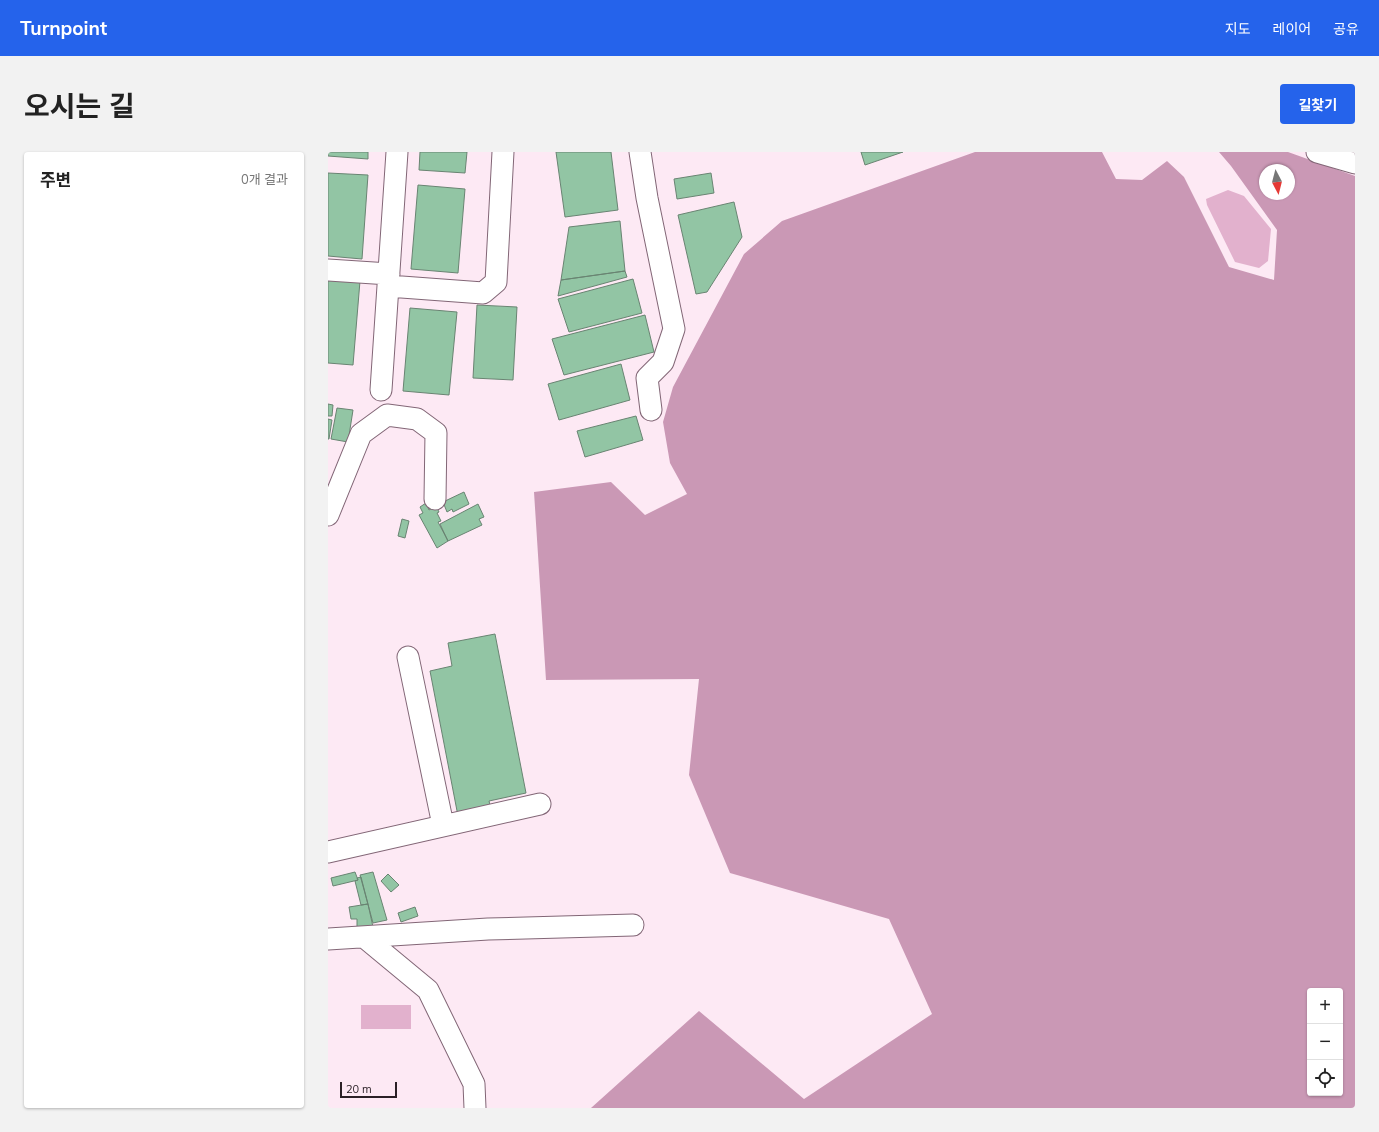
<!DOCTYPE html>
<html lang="ko">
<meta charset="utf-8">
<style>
:root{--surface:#fff;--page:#f2f2f2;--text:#222;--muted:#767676;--line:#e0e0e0;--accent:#2563eb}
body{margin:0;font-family:Mulish,"Noto Sans KR",sans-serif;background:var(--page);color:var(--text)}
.controls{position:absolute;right:12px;bottom:12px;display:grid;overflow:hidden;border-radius:4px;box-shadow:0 1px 3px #0004}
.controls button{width:36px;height:36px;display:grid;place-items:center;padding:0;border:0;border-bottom:1px solid var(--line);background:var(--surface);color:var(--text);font:20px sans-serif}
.compass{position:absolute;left:931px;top:12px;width:36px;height:36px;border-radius:50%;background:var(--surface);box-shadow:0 1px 3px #0004;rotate:173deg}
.scale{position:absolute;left:12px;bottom:10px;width:57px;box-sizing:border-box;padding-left:4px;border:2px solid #2b2026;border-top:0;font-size:11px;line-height:14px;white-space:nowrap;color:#2b2026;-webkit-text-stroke:3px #fde9f4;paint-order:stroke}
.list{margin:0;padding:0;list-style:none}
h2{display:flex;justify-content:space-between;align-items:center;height:52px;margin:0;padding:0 16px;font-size:17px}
h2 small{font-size:13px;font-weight:400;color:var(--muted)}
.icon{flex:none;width:22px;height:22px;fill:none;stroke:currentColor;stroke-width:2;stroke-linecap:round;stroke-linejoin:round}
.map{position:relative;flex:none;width:1027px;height:956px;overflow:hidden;border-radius:4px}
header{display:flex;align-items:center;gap:24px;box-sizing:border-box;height:56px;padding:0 20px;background:var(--accent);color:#fff}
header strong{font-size:19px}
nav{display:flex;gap:22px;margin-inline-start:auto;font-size:14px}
.intro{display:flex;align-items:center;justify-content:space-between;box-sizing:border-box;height:96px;padding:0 24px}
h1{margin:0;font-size:28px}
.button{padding:10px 18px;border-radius:4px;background:var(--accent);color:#fff;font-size:14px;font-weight:700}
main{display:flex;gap:24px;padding:0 24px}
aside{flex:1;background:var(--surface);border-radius:4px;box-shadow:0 1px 3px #0004}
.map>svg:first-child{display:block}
.green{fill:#e2b1cd}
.forest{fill:#ca98b5;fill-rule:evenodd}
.building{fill:#92c5a4;stroke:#698472}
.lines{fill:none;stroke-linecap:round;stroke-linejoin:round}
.minor-casing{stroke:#826676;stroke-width:23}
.minor{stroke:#fff;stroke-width:21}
</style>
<header>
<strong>Turnpoint</strong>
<nav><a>지도</a><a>레이어</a><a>공유</a></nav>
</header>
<div class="intro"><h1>오시는 길</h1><a class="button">길찾기</a></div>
<main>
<aside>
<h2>주변<small>0개 결과</small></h2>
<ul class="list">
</ul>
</aside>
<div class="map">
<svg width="1027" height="956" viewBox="0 0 1027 956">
<rect width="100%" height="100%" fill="#fde9f4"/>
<path class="green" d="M900,38L916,44L943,77L940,109L931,116L907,110L879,53L878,47Z
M33,853H83V877H33Z"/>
<path class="forest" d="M647,0H774L788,27L814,28L839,9L856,25L901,115L946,128L949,78L903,14L891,0H960L1027,24V956H263L371,859L476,947L604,862L561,767L402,721L361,623L371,527L218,528L206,340L283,330L317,363L359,342L342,311L335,270L345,235L416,102L454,69ZM937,18H961V42H937ZM982,839H1012V941H982Z"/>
<path class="building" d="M0,0H40V7L0,4Z
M92,0H139L137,21L91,18Z
M228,0H283L290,58L237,65Z
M533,0H575L537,13Z
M0,21L40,23L34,107L0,104Z
M383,21L386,41L349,47L346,27Z
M90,33L137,37L130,121L83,117Z
M406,50L414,85L379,140L368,142L350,63Z
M292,69L297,119L233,128L241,75Z
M297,119L299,125L230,144L233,128Z
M0,127L32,129L25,213L0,211Z
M305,127L314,161L241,180L230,147Z
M149,153L189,155L185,228L145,226Z
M82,156L129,160L121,243L75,239Z
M317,163L326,200L236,223L224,187Z
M293,212L302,248L231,268L220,232Z
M0,252L5,253L4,264H0Z
M9,256L25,258L20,290L3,287Z
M308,264L315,288L257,305L249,279Z
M0,267L4,268L1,287H0Z
M136,340L141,352L125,360L124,357L119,360L115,350Z
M98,351L101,358L108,354L111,360L109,361L113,369L110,370L120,389L109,396L91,363L95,361L92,355Z
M150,352L156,365L151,367L154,373L120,389L112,372Z
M74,367L81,369L77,386L70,384Z
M167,482L198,641L161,649L163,657L130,664L102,519L124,514L120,491Z
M27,720L30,728L5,734L3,726Z
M45,720L59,768L45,771L32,723Z
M60,722L71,733L63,740L53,729Z
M33,725L40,752L33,753L27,729L30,728L29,726Z
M40,752L45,775L29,776V767H23L21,755Z
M87,755L90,764L73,770L70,761Z"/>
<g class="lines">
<defs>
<path id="minor" d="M312,0L319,46L346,177L335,210L319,226L323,258
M989,0L1027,11
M0,118L61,122
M60,134L155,141L168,130L175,0
M53,238L69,0
M0,363L33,282L59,263L89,267L108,281L107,347
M80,505L115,673
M0,700L212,652
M36,785L100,838L146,932L147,956
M0,787L160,777L305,773"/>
</defs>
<use href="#minor" class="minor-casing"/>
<use href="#minor" class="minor"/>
</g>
</svg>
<div class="controls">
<button>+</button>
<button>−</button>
<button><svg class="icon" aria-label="locate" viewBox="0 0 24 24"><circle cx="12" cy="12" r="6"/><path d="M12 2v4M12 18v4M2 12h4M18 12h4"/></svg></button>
</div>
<svg class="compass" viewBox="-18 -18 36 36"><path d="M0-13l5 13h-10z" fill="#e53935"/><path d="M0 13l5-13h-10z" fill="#767676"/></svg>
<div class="scale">20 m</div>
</div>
</main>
